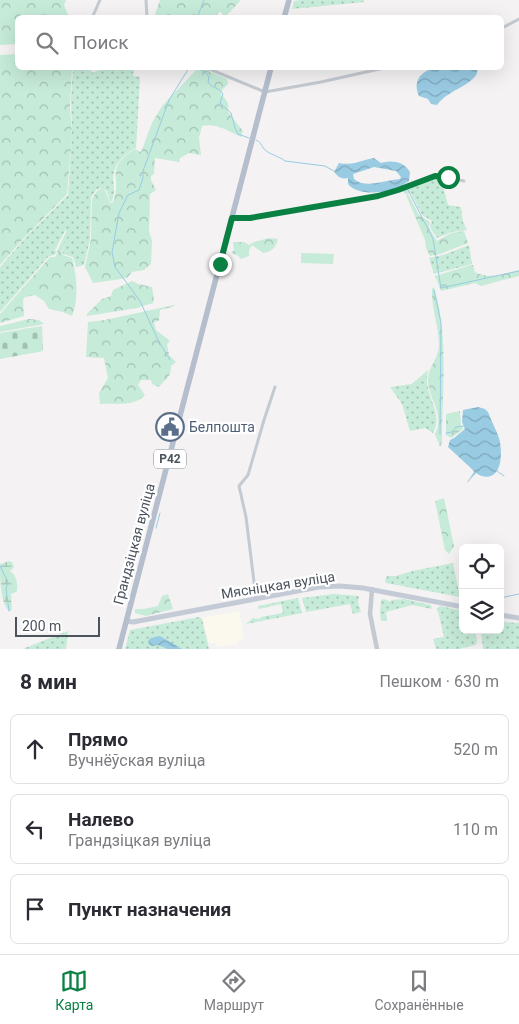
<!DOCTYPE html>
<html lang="ru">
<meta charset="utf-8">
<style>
:root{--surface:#fff;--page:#f7f7f7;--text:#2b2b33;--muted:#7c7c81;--line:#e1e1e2;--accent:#0b8043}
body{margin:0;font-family:Roboto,sans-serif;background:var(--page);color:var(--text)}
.controls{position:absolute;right:15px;bottom:15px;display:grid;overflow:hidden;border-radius:8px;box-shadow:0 5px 20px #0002}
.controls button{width:45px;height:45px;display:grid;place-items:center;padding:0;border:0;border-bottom:1px solid var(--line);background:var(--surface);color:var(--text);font:25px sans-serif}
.scale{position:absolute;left:15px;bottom:12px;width:85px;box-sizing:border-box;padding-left:5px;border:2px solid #4b535d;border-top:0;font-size:14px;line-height:18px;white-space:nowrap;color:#4b535d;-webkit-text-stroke:4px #fff;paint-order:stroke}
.stop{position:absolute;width:15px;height:15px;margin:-11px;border:4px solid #0b8043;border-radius:50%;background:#fff}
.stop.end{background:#0b8043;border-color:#fff;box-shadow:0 1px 5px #0008}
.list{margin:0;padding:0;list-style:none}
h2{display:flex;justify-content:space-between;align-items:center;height:65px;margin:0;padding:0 20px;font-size:21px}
h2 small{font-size:16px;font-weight:400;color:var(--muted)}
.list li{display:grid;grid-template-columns:32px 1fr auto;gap:15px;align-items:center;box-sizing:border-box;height:70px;margin:0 10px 10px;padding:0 10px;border:1px solid var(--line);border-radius:8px}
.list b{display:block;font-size:19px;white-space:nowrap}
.list p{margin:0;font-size:16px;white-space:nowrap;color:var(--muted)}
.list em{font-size:16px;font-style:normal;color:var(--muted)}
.icon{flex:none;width:28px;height:28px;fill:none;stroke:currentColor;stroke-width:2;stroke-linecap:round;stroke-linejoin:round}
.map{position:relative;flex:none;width:519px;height:649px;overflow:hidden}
.search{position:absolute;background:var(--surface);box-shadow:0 5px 20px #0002;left:15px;right:15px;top:15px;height:55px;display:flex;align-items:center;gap:12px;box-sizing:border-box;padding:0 18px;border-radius:8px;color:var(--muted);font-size:19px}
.sheet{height:305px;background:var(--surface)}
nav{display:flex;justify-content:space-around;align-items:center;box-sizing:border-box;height:70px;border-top:1px solid var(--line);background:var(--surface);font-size:14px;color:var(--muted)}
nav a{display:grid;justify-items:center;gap:2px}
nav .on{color:var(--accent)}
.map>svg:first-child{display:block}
.commercial{fill:#fbf9ee}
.grass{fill:url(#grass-dots)}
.forest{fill:url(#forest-crowns)}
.wetland{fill:url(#wetland-marsh)}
.cemetery{fill:url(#cemetery-stones)}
.pitch{fill:#c6ebd9}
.water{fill:url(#water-waves);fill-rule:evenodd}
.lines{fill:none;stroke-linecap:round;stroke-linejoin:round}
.stream{stroke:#99cbe3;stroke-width:1}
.minor{stroke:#c4cad1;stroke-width:3}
.tertiary{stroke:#c4cad1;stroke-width:4.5}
.secondary{stroke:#c5cbd6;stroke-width:5}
.primary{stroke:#b5becc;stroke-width:5.5}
.route{stroke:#0b8043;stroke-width:6}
.labels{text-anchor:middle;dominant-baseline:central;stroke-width:4.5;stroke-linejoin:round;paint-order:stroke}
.shield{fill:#fff;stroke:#81878e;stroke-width:1}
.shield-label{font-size:12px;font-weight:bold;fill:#4b535d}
.service-label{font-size:14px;fill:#4e5e75;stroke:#fff;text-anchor:start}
.street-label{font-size:14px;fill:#4b535d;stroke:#fff}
</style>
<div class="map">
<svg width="519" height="649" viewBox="0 0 519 649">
<defs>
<pattern id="grass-dots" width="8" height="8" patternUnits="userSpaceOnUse" patternTransform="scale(1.25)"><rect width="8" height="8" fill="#c6ebd9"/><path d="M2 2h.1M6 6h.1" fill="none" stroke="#a3c1b3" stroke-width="1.8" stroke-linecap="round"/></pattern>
<pattern id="forest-crowns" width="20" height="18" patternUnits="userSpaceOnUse" patternTransform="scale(1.25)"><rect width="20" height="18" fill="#c6ebd9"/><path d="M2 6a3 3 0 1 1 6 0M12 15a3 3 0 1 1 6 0" fill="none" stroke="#a3c1b3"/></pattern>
<pattern id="wetland-marsh" width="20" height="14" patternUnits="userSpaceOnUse" patternTransform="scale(1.25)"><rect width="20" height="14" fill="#c6ebd9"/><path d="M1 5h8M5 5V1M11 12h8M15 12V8" fill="none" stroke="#a3c1b3"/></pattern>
<pattern id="cemetery-stones" width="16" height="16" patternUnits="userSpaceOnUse" patternTransform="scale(1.25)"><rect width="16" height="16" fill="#c6ebd9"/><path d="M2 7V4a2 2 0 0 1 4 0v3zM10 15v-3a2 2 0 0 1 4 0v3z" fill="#a3c1b3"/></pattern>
<pattern id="water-waves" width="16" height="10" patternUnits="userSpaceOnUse" patternTransform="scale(1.25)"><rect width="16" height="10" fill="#99cbe3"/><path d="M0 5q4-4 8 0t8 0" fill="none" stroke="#7fa7bb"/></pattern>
</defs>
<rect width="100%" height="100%" fill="#f4f2f2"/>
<path class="commercial" d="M239,611L244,639L238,641V644L216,647L215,643H209L202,618Z"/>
<path class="grass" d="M299,0H364V2L292,9L294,1Z
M73,68H90L92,73L104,68H134L133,76L140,77L136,148C127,153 116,161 114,172C111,183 117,188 112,201L110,202L107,191L101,188L96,190L91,198L90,239L84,265L76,267L73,257L63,254C62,246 69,239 66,229L55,250L57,253L54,255L49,256L0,312V267L28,235L68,195L72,136L71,98Z
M435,179H444L443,186L448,205L461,207L463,222L467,230L452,232L437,238L430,227L432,221L422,215L411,193L405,194L403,191Z
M469,245L472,264L434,274L429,258L443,255Z
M428,370C428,374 426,379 427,382C428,400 443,414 433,433L425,428L410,431L402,404L390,387L412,384Z
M453,563L460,597L386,583L385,581L387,576H396L412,571Z
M334,594L359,596L358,602L361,612L353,614L350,604L306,612L302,598Z
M298,598L302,613L246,624L253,618L259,619L261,617L283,613L281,604L259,609L258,606Z
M384,599L391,602V600L404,599L431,605L432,609L412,605L386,612L387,621H381L380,612L381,600Z
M440,606L459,610V613L463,614V630H475L477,641L476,645L459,649H436L433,639L444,637L438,611L436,610Z
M199,617L202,619L209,649H125L130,630Z
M500,622L519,623V649H483L481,630H500Z
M68,631L66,649H24L25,648Z"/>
<path class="forest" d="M0,0H66L64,5L69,17L18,18L17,44L0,45Z
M160,0H241L225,17L220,11L216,17H154Z
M17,54L18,68H72L70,106L72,136L67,194L24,238L0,265V55Z
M198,68H202L227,79L228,84L222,90L221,95C228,100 229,104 228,112L243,131L241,137C228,131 217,123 202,126L199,138L201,155L189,153L180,158L179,162L155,158L154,174L151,176V180L156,190L150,194L149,231L152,241L151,264L144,270L132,272L127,278L93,283L85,267L91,239L92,199L97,191L102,188L106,192L110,203L113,202C123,177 103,169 135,149L141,152L152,123L162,106Z
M408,194L419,215L430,222L429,228L437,241L451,233L464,231L468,243L440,254L430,256L426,248L425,240L406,195Z
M67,230L68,236C64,241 65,246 62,251L63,255L72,258C77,276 79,299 72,316L63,312L49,309L44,301L35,295L25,297L23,300L24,316L0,323V314L50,257H55L58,253L57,251Z
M269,238L278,239C275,249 272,251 263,253L252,245L249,250V256L241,259L237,255L231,253L234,250L233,242H244L249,245L254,242Z
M471,265H473L475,272C488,280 505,273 519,270V276L481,286L475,283L441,291L435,276Z
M132,281L138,284L152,287L154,300L153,303L137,308L87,316V314L102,299L111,296L113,290Z
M434,287C449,337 442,391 442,442L440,447L435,434C445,414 429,400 428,382C427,368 438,360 439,346C439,326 431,308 432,289Z
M174,305L175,306L160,310L159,321L154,322L156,330L170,341L167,344L169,355L176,362L171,366C171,378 166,378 159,387L152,384L151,380H141L138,385L145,395C134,407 115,403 100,404L99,393L108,378L104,358L86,357L88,322L105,320Z
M29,319L39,320L44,324L0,332V326Z
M460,411L461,424L463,429L451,438L446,435V414Z
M444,498L454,546L449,554L445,550L435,501Z
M168,594L173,609L146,616L135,613V609H144L158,606L162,596Z"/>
<path class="wetland" d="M9,561L12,562L14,567L10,571C16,575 18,583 17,591L11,594L12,610L9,611C0,603 0,576 0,564Z"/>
<path class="cemetery" d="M42,326L43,351L0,359V333Z"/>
<path class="pitch" d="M301,253L334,254L333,264L301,263Z"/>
<path class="water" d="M437,68H477C477,71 478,72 476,75C468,87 447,91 437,105L431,104L428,99L419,96C412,81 421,70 437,68Z
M374,158L381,163C392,160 403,161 410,172L409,181C395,192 361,199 348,184V178C339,179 339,177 334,172L339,163C352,166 362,160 374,158ZM374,167L396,171L401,177L400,179C386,180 365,189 354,179L353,174Z
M478,407L485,409L488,412C491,421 496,429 499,438C502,448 503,471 491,476C486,478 480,476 476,473L466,484L474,472L473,470L448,447L450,440L454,438L465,429L462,422L463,410Z
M160,636L182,649H168L158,645L152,646L149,644L148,641L151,638Z"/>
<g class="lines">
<path class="stream" d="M197,18L204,0
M198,68L206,73L209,77L208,82C212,89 218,86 223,94L220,103L231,113L235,128L238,134L249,138
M256,140C261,142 261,145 264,149C270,155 279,156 285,161L325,166L334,171
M408,190L433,239L441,288L519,271
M434,290L441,323L440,434
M170,360L158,340L140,301L115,267L112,252L119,213L128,195L139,190L143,178V171L169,100L189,68
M446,433L452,432L456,427L465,426
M497,471L504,476
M156,528L160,513
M0,566L8,582L6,589L9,611
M500,598L519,594"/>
<path class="minor" d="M146,0L147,18
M92,18L100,0
M502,28L519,19
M207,68L265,92L321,82L384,68
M233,218H249L378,196L398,190L435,177L441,176L464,181
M256,598L246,517L239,486L248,475L264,420L275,387"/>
<path class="tertiary" d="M372,589L370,614L377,649"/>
<path class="secondary" d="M500,615L519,618
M127,621L133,622L319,587L340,586L363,588L463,607"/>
<path class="primary" d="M284,18L289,0
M119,649L271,68"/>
</g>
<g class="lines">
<path class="route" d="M220,264L232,218H250L378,196L398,190L435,176L448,177"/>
</g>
<defs>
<symbol id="civic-ring" viewBox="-11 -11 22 22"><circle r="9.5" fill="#fff" stroke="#5c6f8a" stroke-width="1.5"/><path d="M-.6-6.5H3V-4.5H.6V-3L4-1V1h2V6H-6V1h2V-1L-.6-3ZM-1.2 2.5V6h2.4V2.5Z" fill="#5c6f8a"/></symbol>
</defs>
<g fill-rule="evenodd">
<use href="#civic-ring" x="154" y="411" width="32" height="32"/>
</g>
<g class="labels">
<rect class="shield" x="154" y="449.5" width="32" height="19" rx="4"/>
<g class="shield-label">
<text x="170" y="459">Р42</text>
</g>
<g class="service-label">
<text x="189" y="427">Белпошта</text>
</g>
<g class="street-label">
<text transform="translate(134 544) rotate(-75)">Грандзіцкая вуліца</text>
<text transform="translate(278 585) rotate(-9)">Мясніцкая вуліца</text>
</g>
</g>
</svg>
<div class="controls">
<button><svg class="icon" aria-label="locate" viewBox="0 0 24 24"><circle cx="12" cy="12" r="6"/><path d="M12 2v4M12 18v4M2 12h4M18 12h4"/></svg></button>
<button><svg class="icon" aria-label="layers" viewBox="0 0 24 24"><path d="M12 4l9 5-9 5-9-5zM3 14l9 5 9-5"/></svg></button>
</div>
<div class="scale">200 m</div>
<div class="stop" style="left:448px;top:177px"></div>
<div class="stop end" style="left:220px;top:264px"></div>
<div class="search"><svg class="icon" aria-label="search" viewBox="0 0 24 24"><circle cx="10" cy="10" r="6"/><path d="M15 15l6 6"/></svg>Поиск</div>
</div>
<section class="sheet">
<h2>8 мин<small>Пешком · 630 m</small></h2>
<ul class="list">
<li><svg class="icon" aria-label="ahead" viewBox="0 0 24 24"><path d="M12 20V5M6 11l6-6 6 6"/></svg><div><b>Прямо</b><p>Вучнёўская вуліца</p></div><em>520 m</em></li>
<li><svg class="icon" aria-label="left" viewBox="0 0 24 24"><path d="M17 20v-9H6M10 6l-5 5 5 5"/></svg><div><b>Налево</b><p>Грандзіцкая вуліца</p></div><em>110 m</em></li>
<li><svg class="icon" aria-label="arrive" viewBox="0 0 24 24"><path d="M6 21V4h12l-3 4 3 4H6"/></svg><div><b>Пункт назначения</b></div></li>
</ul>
</section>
<nav>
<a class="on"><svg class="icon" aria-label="map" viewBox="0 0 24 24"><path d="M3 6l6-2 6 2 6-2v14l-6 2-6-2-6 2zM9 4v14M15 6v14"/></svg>Карта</a>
<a><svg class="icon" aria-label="directions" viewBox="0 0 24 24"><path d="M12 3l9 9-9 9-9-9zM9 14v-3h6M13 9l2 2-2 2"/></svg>Маршрут</a>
<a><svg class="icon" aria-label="saved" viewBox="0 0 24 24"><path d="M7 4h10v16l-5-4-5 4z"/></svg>Сохранённые</a>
</nav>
